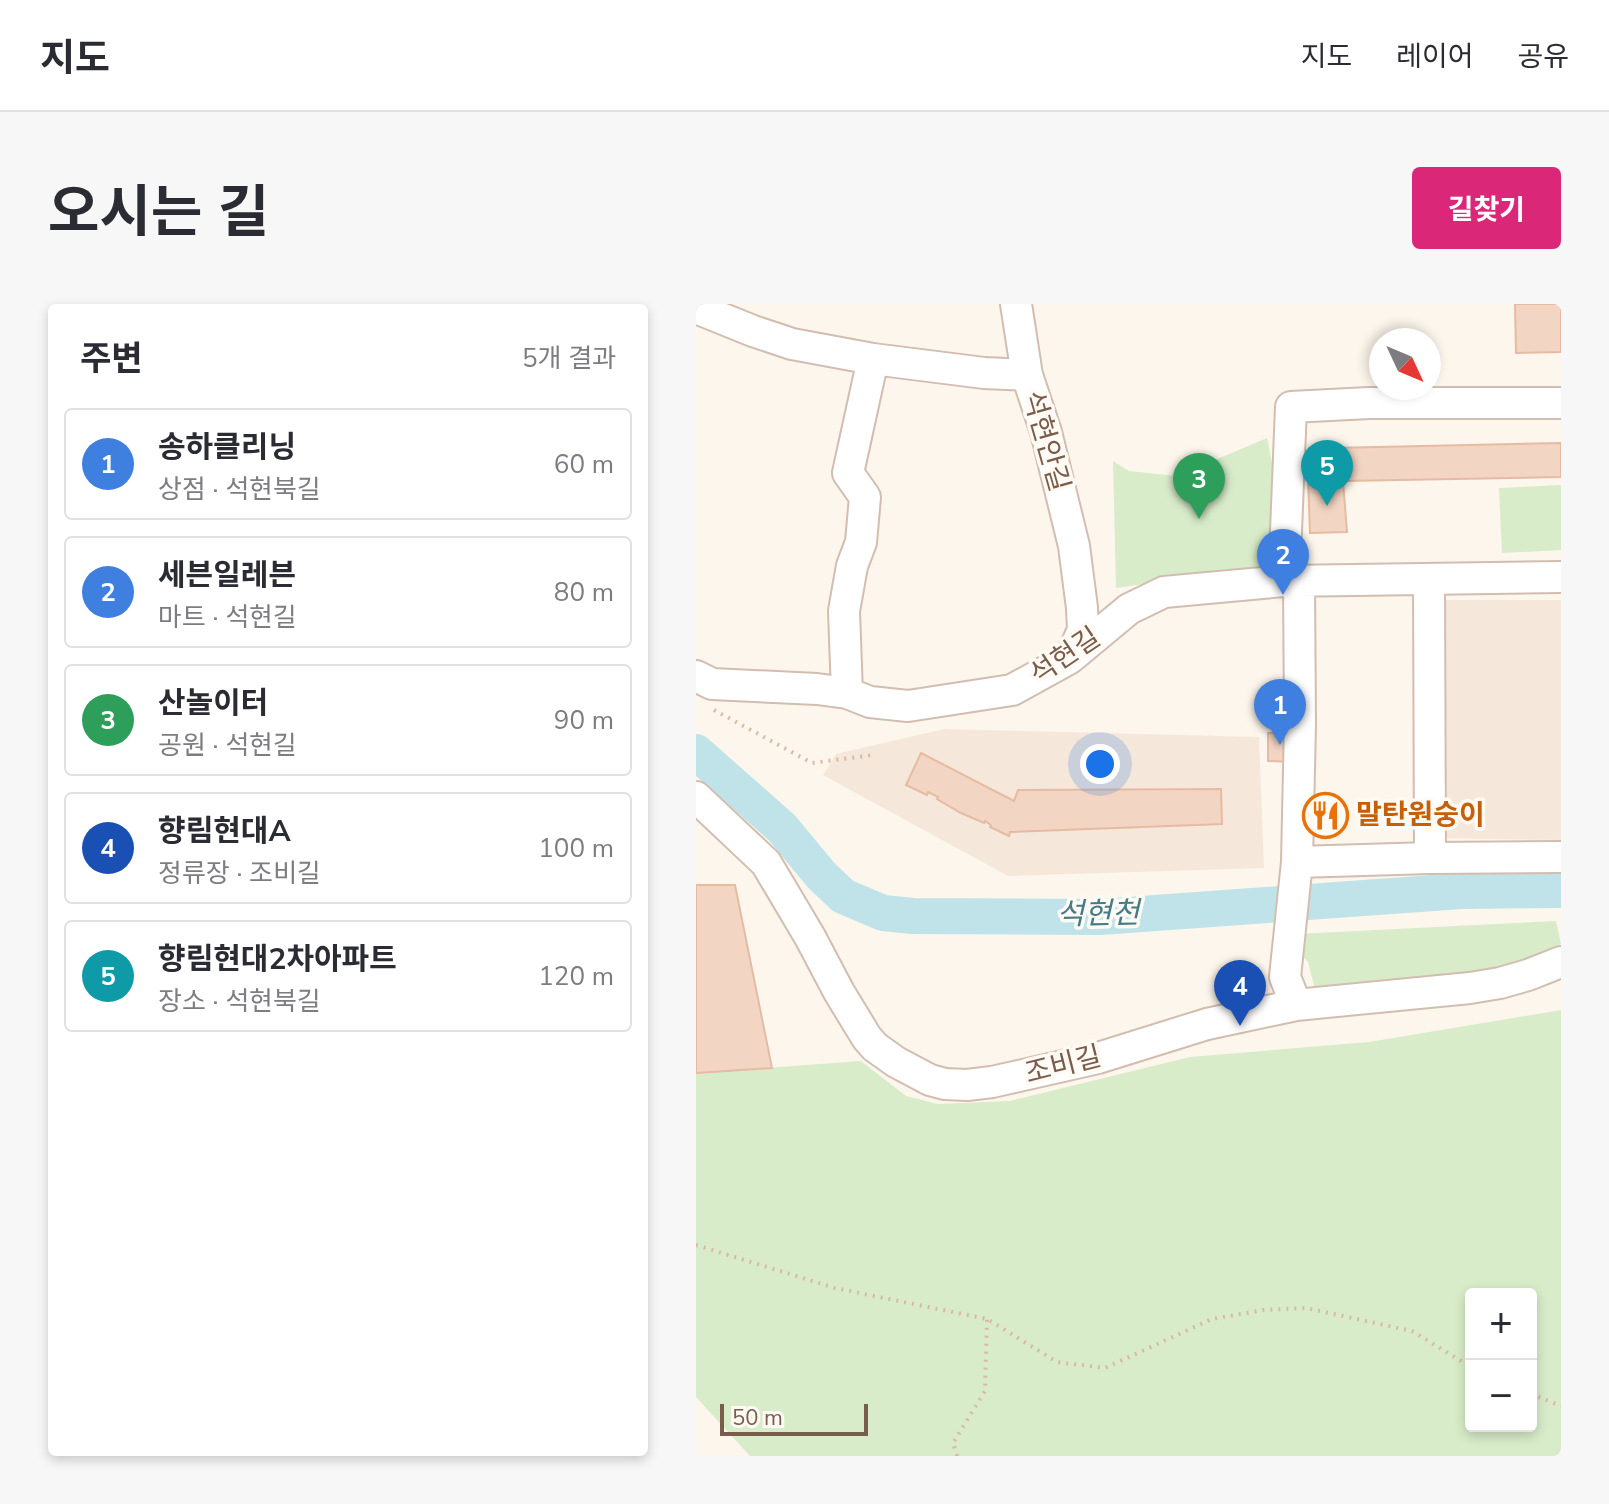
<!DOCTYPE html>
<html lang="ko">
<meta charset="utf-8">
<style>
:root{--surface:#fff;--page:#f7f7f7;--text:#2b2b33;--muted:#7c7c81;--line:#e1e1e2;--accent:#db2777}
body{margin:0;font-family:"Nunito Sans","Noto Sans KR",sans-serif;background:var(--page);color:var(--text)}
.controls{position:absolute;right:24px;bottom:24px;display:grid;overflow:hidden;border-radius:8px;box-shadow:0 4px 12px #0003}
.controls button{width:72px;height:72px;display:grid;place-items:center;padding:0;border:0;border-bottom:2px solid var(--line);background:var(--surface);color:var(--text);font:40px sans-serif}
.compass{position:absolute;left:673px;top:24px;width:72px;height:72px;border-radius:50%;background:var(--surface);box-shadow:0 4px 12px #0003;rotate:134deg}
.scale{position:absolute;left:24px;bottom:20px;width:148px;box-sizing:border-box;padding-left:8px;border:4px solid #7a5c4d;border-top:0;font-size:22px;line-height:28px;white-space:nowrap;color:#7a5c4d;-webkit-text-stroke:6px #fffaf3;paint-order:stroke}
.you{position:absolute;left:404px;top:460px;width:28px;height:28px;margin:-20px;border:6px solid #fff;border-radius:50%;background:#1a73e8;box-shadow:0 0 0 12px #1a73e833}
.badge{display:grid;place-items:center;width:52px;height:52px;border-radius:50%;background:var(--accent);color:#fff;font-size:26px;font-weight:700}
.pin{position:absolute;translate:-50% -66px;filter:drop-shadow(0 2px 4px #0008)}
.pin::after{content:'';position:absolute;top:42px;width:28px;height:24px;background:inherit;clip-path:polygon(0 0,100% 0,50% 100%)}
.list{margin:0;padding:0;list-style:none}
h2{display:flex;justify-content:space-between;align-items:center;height:104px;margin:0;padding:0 32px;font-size:34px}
h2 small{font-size:26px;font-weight:400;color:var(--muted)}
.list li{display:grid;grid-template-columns:52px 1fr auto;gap:24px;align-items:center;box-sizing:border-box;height:112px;margin:0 16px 16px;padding:0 16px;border:2px solid var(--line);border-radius:8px}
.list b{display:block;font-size:30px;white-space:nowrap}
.list p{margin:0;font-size:26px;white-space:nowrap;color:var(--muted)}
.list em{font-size:26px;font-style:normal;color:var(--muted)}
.map{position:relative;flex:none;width:865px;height:1152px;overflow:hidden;border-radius:8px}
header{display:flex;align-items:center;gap:48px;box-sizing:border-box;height:112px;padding:0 40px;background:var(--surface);border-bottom:2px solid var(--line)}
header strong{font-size:38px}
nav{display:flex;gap:44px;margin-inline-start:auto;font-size:28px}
.intro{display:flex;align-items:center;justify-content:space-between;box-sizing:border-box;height:192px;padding:0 48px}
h1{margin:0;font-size:56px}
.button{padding:20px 36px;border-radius:8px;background:var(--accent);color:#fff;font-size:28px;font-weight:700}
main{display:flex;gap:48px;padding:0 48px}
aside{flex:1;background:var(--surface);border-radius:8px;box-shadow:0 4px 12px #0003}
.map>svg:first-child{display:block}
.residential{fill:#f5e8da}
.green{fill:#d8ecc9;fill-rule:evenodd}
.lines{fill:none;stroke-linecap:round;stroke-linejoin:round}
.river{stroke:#bfe3e8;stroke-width:36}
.building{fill:#f3d5c3;stroke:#e6bba3;stroke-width:2}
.minor-casing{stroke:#d1beb0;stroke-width:34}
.path{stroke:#d9b8a5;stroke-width:4;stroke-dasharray:2 6;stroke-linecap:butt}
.minor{stroke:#fff;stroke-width:30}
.labels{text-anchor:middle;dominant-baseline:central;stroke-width:7;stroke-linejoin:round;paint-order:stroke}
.street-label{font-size:28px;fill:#7a5c4d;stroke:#fffaf3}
.food-label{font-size:28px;font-weight:bold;fill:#c56008;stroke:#fffaf3;text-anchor:start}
.water-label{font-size:30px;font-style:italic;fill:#437c86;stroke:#fffaf3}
</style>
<header>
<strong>지도</strong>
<nav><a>지도</a><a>레이어</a><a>공유</a></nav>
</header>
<div class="intro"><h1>오시는 길</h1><a class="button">길찾기</a></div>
<main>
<aside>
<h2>주변<small>5개 결과</small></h2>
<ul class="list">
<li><span class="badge" style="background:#3f7fe0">1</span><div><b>송하클리닝</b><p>상점 · 석현북길</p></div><em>60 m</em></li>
<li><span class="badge" style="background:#3f7fe0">2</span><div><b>세븐일레븐</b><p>마트 · 석현길</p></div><em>80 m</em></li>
<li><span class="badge" style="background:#2e9e5b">3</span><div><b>산놀이터</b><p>공원 · 석현길</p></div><em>90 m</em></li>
<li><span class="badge" style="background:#1a4fb4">4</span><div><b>향림현대A</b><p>정류장 · 조비길</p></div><em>100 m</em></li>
<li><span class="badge" style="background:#0f9aa8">5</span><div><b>향림현대2차아파트</b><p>장소 · 석현북길</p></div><em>120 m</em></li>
</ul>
</aside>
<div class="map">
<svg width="865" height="1152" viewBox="0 0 865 1152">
<rect width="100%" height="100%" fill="#fdf6ec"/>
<path class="residential" d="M732,296H865V536L736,534Z
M248,425L563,433L568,564L312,572L127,471L140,450Z"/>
<path class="green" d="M571,134L596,258L420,284L417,157L433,167L481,172Z
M865,181V246L806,249L803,184Z
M860,617L865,640L838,653L771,674L619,685L612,658L599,644L600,630Z
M865,706V1152H54L0,1093V769L165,757L210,792L242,800L314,797L494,753L673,738ZM775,990H835V1122H775Z"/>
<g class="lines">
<path class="river" d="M0,448L86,524L125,571L147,592L187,609L217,612L404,613L765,587L865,586"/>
</g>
<path class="building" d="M819,0H865V48L820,49Z
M865,139V173L647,177L651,228L614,229L612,175L628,173V156L634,155L635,144Z
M572,429H595V458L572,457Z
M225,449L318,497L322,486L525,485L526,520L314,528L313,532L294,523L295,521L289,517L288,519L265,509L241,495L242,493L232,488L231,491L210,481Z
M0,581H39L76,764L0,769Z"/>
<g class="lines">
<defs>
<path id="minor" d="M320,0L331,71
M0,4L57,27L96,40L177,55L288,69L331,71L350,128L378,242L386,304L387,326L375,353
M733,276L734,554
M588,277L595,103L673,99H865
M0,372L16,380L121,385L151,389L174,398L212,402L316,386L374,354L433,305L468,288L588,277L865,273
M151,389L148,307L156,262L165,238L169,193L152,169L177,55
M0,493L70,559L114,633L143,688L171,734L179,743L200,758L234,776L249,780L271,781L296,778L402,754L511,720L600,701L774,684L804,679L832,671L865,658
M601,558L734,554L865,553
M600,701L589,673L601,558L604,419L603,277"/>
</defs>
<use href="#minor" class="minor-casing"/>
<path class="path" d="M18,406L116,459L177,451
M0,941L139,984L291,1015L361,1058L409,1064L516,1015L568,1006L610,1004L716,1027L775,1063
M835,1090L865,1102
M261,1152L257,1139L289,1087L291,1015"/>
<use href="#minor" class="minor"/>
</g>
<defs>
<symbol id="restaurant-ring" viewBox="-11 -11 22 22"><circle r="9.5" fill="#fffaf3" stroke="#e8710a" stroke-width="1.5"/><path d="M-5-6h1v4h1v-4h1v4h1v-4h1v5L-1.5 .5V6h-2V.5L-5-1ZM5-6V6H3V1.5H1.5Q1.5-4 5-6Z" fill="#e8710a"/></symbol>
</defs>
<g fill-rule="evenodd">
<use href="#restaurant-ring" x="604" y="486" width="51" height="51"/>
</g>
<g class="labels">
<g class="street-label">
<text transform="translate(350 137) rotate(74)">석현안길</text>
<text transform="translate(369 352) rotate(-34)">석현길</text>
<text transform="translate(367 761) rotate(-14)">조비길</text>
</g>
<g class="food-label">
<text x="660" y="511">말탄원숭이</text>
</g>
<g class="water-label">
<text transform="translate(402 610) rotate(-1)">석현천</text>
</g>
</g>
</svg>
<div class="controls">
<button>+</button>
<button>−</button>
</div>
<svg class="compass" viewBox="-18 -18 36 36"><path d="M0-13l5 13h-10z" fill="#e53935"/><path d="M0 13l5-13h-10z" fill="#7c7c81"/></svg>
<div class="scale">50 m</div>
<div class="you"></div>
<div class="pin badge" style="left:584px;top:441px;background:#3f7fe0">1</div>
<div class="pin badge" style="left:587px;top:291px;background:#3f7fe0">2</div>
<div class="pin badge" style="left:503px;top:215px;background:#2e9e5b">3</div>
<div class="pin badge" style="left:544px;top:722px;background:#1a4fb4">4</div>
<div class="pin badge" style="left:631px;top:202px;background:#0f9aa8">5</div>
</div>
</main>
